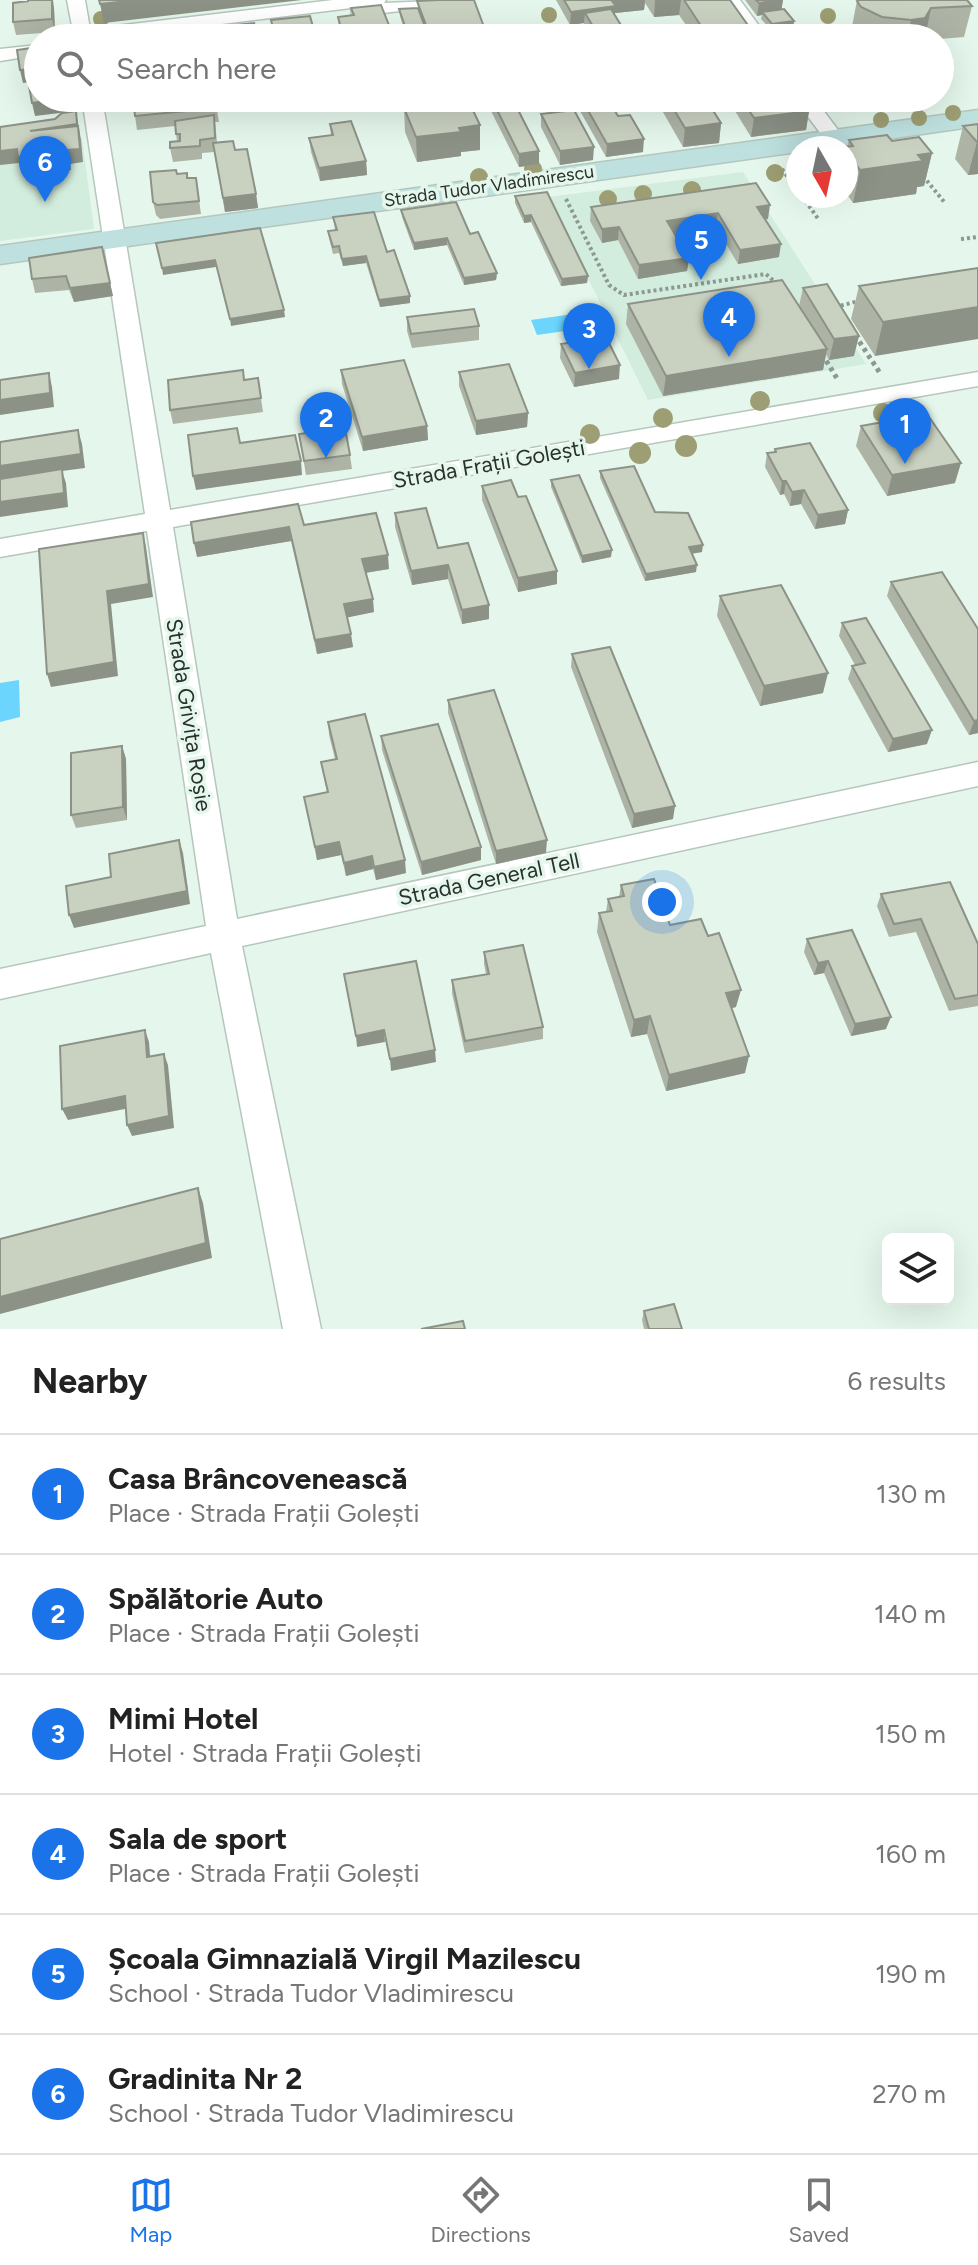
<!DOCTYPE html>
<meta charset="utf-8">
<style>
:root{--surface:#fff;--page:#f6f6f6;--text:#222;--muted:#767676;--line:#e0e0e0;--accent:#1a73e8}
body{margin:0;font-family:Figtree,sans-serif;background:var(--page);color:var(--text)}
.controls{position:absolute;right:24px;bottom:24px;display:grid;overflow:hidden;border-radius:12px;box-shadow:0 8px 32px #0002}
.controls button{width:72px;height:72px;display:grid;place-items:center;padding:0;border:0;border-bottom:2px solid var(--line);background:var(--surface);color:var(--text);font:40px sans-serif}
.compass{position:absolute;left:786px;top:136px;width:72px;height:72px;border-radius:50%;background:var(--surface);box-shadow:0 8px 32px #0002;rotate:171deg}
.you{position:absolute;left:662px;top:902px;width:28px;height:28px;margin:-20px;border:6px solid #fff;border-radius:50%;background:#1a73e8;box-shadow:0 0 0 12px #1a73e833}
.badge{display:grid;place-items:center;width:52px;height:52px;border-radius:50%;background:var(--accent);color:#fff;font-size:26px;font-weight:700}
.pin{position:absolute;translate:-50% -66px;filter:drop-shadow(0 2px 4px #0008)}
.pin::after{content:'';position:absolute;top:42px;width:28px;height:24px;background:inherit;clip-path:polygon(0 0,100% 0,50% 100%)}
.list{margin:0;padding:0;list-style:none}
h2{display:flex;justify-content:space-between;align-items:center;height:104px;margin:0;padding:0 32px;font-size:34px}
h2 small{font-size:26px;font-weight:400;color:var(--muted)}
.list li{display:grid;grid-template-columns:52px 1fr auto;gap:24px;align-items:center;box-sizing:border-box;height:120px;padding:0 32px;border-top:2px solid var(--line)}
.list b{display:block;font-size:30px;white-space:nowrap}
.list p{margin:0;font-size:26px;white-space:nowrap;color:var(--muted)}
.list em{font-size:26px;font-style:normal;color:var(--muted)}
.icon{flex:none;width:44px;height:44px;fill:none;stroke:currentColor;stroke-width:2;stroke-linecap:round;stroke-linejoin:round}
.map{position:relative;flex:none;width:978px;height:1329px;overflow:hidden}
.search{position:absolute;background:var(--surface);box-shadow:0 8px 32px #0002;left:24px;right:24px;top:24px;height:88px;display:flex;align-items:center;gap:20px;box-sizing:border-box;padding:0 28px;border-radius:44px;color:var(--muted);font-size:30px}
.sheet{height:824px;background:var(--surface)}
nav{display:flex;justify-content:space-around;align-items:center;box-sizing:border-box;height:112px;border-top:2px solid var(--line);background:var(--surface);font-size:22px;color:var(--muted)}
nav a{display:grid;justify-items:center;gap:4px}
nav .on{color:var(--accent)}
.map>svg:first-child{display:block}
.built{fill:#d2ecdd}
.water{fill:#6bd5fd}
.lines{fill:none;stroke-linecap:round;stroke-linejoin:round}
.street-casing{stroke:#b5c7bd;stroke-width:3}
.secondary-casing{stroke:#b5c7bd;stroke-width:3}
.path-far1{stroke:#8c9992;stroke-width:4;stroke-dasharray:3 3;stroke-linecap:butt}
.path{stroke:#8c9992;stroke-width:5;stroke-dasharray:4 4;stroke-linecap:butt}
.street{fill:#fff;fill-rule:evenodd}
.secondary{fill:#bee1e0;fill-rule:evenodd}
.tree{fill:#9e9e74}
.wall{fill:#adb4a6}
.shaded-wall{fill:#8d9287}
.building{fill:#c9d1c1;stroke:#8d9287;stroke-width:2}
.labels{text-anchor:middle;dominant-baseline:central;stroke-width:7;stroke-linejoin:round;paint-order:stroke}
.far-street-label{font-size:18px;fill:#2a312d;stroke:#e5f7ec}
.street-label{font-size:22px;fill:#2a312d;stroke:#e5f7ec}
</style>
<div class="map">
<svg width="978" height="1329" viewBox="0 0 978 1329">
<rect width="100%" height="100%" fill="#e5f7ec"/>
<path class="built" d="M82,138L94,229L0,241V148Z
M743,172L866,364L648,400L548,197Z"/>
<path class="water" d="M580,313L586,328L537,335L531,320Z
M19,680L20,717L0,722V683Z"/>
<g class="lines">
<defs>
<path id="street" d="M67,0H85L90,29L333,0H386L384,3L460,0L451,5L358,16L352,15L351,8L109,38H55L58,34L73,31Z
M722,0H740L768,38H750Z
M38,45V55L0,61V49Z
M82,98H102L170,510L978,372V386L173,527L237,919L978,762V786L242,946L321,1329H283L211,953L0,999V969L206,926L147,531L0,557V539L145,514Z
M794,98H814L844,138L841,142H827Z"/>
<path id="secondary" d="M978,110V126L824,148H798V152L0,264V246Z"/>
</defs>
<use href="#street" class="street-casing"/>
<use href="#secondary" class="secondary-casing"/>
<path class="path-far1" d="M782,169L798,191
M923,176L945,203
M802,196L819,220
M566,199L609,285L624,295L766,274L778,285
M961,239L978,237
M835,307L859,301"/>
<path class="path" d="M855,335L880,373
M822,354L838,380"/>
<use href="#street" class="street"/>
<use href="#secondary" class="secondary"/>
</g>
<g class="tree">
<circle cx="549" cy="15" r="8"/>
<circle cx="828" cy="16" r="8"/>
<circle cx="101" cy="19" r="8"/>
<circle cx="953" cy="113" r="8"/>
<circle cx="919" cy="118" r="8"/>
<circle cx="881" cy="120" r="8"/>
<circle cx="533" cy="169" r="9"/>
<circle cx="775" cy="173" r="9"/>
<circle cx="479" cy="177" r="9"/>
<circle cx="692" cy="190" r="9"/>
<circle cx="643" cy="194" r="9"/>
<circle cx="608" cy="199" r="9"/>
<circle cx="760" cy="401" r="10"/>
<circle cx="883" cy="413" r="10"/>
<circle cx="663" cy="418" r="10"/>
<circle cx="590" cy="434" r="10"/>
<circle cx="686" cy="446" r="11"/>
<circle cx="640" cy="453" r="11"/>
</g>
<path class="wall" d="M556,0H730L757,38H695L679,15L654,17L645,3L644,10L615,13V17L629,38H592L584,26V23L570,25Z
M745,0H783L781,10L794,21L793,28L771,30L761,19L762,15L757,16Z
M857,0H967L972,6L964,37L940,39L855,38L851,32Z
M417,1L484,27L500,38H426L425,34L406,36L400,16L399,9L418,8Z
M54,8L55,32L16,35L13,22Z
M351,8L394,38H340L338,17L352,15Z
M215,98L219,122H215L217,142L235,150L256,194L258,208L225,212L214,152L202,153V159L173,162L170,148L177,141L175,126L137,130L135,116L196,100Z
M429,98L480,125V150L461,152V156L417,162L405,132L404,108L429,104Z
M486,98H512L539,164L519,167L486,101Z
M581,98L618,116L643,152L606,157L580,111Z
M660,98H705L721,123L719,143L683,147L660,107Z
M733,98H800L809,111L806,130L751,137L732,106Z
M541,114L593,160L560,165L541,127Z
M330,124L366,161L367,175L320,181L311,152L309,138L331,136Z
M978,124V174L968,175L955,159L963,126Z
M849,140L892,141L932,153L924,186L917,187L916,194L853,203L848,196L833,198L831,196H846L847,147Z
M177,174L187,178H196L201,214L160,219L156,215L153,202Z
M756,183L768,219H765L779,257L738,264L716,227L675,233L689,258L687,271L638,279L618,240L602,243L590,221L591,207Z
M515,196L588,276L587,283L561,286L531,222L524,223L515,203Z
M401,210L470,234L497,273L496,280L464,285L447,245L414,250L402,217Z
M333,217L387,252L410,303L380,307L366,263L343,266L339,253L333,254L329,238L328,231L335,230Z
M102,247L113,296L74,302L69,290L35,293L32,279Z
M978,268L875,356L851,319L859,286Z
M803,288L854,356L829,360L826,354L823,370L663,396L626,324L628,304L799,306Z
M407,317L479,326V340L412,348L407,331Z
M561,344L619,379L574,387L560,358Z
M341,370L427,426L428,440L363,451L342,384Z
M459,372L528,413L527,427L476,435L459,386Z
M258,378L263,412L173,424L170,410L244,380Z
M861,426L955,483L887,496L856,446Z
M299,434L350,455L352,469L306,475Z
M775,449L848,510L845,524L815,529L801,504L790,506L784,494L780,495L765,467L767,453L774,452Z
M600,471L655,512L702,552L692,554L696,572L645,581L600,478Z
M551,480L611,557L582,563L551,487Z
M482,486L557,584L518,592L482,500Z
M395,513L438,548L489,619L462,624L448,579L412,585L395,527Z
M304,525L389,569L366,573L374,612L347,617L353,647L317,654L291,541L197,557Z
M891,582L978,629V733L969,735L887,596Z
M720,596L823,693L760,706L717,616Z
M842,623L927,744L888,752L848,679L852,666L855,665L839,636Z
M572,654L673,819L632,828L571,667Z
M448,700L546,853L496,864L448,713Z
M328,722L406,873L376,880L373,869L346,876L341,855L317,860L304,797L327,792L321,762L335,759L329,735Z
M381,736L481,847V860L422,875L382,750Z
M122,746L126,759L127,820L76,828L71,815Z
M621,885L670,925L736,1007L731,1008L745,1073L666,1091L647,1034L631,1037L597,932L599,913L606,912L608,899L619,897Z
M881,894L978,944V1006L949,1011L916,932L889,937L877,906Z
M852,930L886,1029L851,1036L824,973L814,975L804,952L807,939Z
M484,952L543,1027V1039L465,1053L452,993V980L486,974L484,964Z
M644,1311L682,1329H644L642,1320Z"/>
<path class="shaded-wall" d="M52,0H53L54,8L55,32L52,19Z
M138,0H302L104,23L100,4Z
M621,0H645L644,10L615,13V19L585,13L584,23L570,25L571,12L612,1Z
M655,0H681L679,15L654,17Z
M783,0L781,13L762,12V15L757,16L759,3Z
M931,8L925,38H907L911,20Z
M794,21L793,28L771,30L772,24Z
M709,28L708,38H702L703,29Z
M289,31V38H275L274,32Z
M38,68V81L23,83L20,70Z
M68,98H74L76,111L35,116L32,103Z
M233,98H254V100L234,103Z
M332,98H379L332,103Z
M76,111L81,140L83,162L70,164L71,170L54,172L53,167L21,170L19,163L0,165V151L17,149L68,156L33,145Z
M809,111L806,130L751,137L754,118Z
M721,123L719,143L683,147L685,128Z
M480,125V150L461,152V156L417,162L416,137L459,128Z
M644,139L643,152L606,157L607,144Z
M977,142H978V174L968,175Z
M594,147L593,160L560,165V151Z
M539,151V164L519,167V154Z
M932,153L924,186L917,187L916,194L853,203L860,170L918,155Z
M366,161L367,175L320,181L319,168Z
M855,163L848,196L833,198V196H846V164Z
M256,194L258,208L225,212L223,198Z
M770,205L768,219L755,221L757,207Z
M718,213L716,227L666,235L667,221Z
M531,215V222L524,223V216Z
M619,227L618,240L602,243V229Z
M447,238V245L414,250V243Z
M781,244L779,257L738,264L740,250Z
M366,256V263L343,266L342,259Z
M689,258L687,271L638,279L639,265Z
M215,260L216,267L163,275L162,268Z
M497,273L496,280L464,285V278Z
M588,276L587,283L561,286L562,279Z
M110,283L113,296L74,302L70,288Z
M410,296V303L380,307L379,300Z
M978,307V339L875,356L883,322Z
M284,310L285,317L231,326L230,319Z
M859,336L854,356L829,360L834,339Z
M827,349L823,370L663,396L666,376Z
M620,365L619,379L574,387L575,373Z
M49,373L52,387L54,407L0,415V400Z
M528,413L527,427L476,435V421Z
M427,426L428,440L363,451L362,437Z
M78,430L82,444L85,468L62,471L66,483L68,507L0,517V466Z
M301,461L302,475L196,490L193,476Z
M961,463L955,483L887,496L892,475Z
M782,481H786L784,494L780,495Z
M804,490L801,504L790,506L792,492Z
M848,510L845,524L815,529L818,515Z
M289,527L291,541L197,557L194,543Z
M143,533L146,547L153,597L111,604L118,676L51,687L47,674L107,591Z
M703,545L702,552L688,554L689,547Z
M612,550L611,557L582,563V556Z
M388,555L389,569L363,573L362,559Z
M448,565V579L412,585L411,571Z
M697,565L696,572L645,581L646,574Z
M557,571V584L518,592V578Z
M373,599L374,612L345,618L344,604Z
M489,605V619L462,624V610Z
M351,634L353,647L317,654L315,640Z
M828,673L823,693L760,706L764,686Z
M978,720V733L969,735L974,721Z
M932,730L927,744L888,752L893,739Z
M122,746L126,759L127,820L123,807Z
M675,806L673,819L632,828L634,814Z
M179,840L183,853L190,904L74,928L69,915Z
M547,840L546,853L496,864V851Z
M339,842L341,855L317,860L315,847Z
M481,847V860L422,875L421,862Z
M372,856L373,869L346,876L344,863Z
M405,860L406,873L376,880L374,867Z
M828,961L824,973L814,975L818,963Z
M741,990L736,1007L721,1011L726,993Z
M650,1016L647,1034L631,1037L634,1020Z
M891,1017L886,1029L851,1036L855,1024Z
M145,1030L149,1042L151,1068L147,1057Z
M384,1030L385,1042L357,1047L356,1036Z
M435,1050L436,1062L391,1071L390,1059Z
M164,1054L168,1065L174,1128L132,1136L127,1125Z
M749,1056L745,1073L666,1091L669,1075Z
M125,1096L130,1108L68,1120L62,1109Z
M198,1188L203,1203L212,1258L0,1314V1297Z"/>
<path class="building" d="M28,0H52V19L13,22V3L28,1Z
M99,0H138L100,4Z
M439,0H474L484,27L494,26L500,38H445L443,35L436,34L432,25H426L417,1Z
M564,0H621L612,1L616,6L571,12Z
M684,0H730L757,38H716L709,28L703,29Z
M756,0H782L759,3Z
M859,0H967L972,6L931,8L925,18L911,20L882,17L861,7L857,1Z
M381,5L394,38H355L351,27L341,28L338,17L354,15L351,8Z
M418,8L425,27L406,29L399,9Z
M611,9L629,38H600L585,13Z
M784,9L794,21L772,24L762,12Z
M310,16L316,38H290L289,31L274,32L271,20Z
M254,23L259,38H207L204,28Z
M188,29L189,38H123Z
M38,47V68L20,70L17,50Z
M38,85V98H68L32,103L29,86Z
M196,98H215L217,108L135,116L134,107L146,106L145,102L196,100Z
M430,98H467L480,125L459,128L461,132L416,137L404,108L432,104Z
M491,98H512L539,151L519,154Z
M581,98H607L618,116L630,115L644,139L607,144Z
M667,98H705L721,123L685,128Z
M741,98H800L809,111L754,118Z
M574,110L594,147L560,151L541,114Z
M76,111L77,124L30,131L78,126L80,149L67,150L68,156L51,158V153L18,157L17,149L0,151V127L55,119L62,113Z
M214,115L215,138L200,140V146L170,148V142L180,141V134H176L175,121Z
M351,121L366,161L319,168L309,138L333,135L330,124Z
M978,124V142H977L963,126Z
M887,135L892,141L919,137L932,153L918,155L923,161L860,170L855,163L846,164V148H838L853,146L849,140Z
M233,141L235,150L247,149L256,194L223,198L213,143Z
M176,170L177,174L187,173V178H196L199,201L157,205L153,202L150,172Z
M756,183L770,205L757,207L781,244L740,250L718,213L667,221L689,258L639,265L619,227L602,229L591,207Z
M547,192L588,276L562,279L531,215L524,216L515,196Z
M456,202L470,234L478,232L497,273L464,278L447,238L414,243L401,210Z
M374,212L387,252L394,250L410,296L379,300L366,256L342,259L339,246L333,247L328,231L337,230L333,217Z
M260,228L284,310L230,319L215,260L162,268L156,243Z
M102,247L110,283L70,288L66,276L32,279L29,258Z
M978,268V307L883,322L859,286Z
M782,280L827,349L666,376L628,304Z
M827,284L859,336L834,339L803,288Z
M474,309L479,326L411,334L407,317Z
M606,337L620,365L575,373L561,344Z
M404,360L427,426L362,437L341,370Z
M509,364L528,413L476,421L459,372Z
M243,370L244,380L258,378L261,398L170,410L168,380Z
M49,373L50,393L0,400V380Z
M927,414L961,463L892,475L861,426Z
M237,428L240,443L295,435L301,461L193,476L188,435Z
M345,428L350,455L304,461L299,434Z
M78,430L81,454L0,466V442Z
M810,443L848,510L818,515L804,490L792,492L786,481H782L767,453L776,452L775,449Z
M634,466L655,512L688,513L703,545L689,547L697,565L646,574L600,471Z
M62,469L64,493L0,502V479Z
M579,475L612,550L582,556L551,480Z
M511,480L518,497L526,496L557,571L518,578L482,486Z
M298,504L304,525L376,513L388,555L362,559L373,599L344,604L351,634L315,640L289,527L194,543L191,522Z
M426,508L438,548L468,543L489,605L462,610L448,565L411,571L395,513Z
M143,533L149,584L107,591L114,662L47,674L39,549Z
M942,572L978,629V720L974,721L891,582Z
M781,585L828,673L764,686L720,596Z
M866,618L932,730L893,739L852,666L865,663L842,623Z
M610,647L675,806L634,814L572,654Z
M494,690L547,840L496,851L448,700Z
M365,714L405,860L374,867L372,856L344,863L339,842L315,847L304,797L328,792L321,762L337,759L328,722Z
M438,724L481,847L421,862L381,736Z
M122,746L123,807L71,815V753Z
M179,840L187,891L69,915L66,886L111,877L109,854Z
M654,879L670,925L701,919L708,936L719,933L741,990L726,993L749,1056L669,1075L650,1016L634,1020L599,913L612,911L608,899L624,896L621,885Z
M950,882L978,944V995L955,999L921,919L894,924L881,894Z
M852,930L891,1017L855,1024L828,961L818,963L807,939Z
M523,945L543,1027L465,1041L452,980L489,974L484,952Z
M416,961L435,1050L390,1059L384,1030L356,1036L344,974Z
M145,1030L147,1057L164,1054L169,1116L127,1125L125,1096L62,1109L60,1046Z
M198,1188L206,1243L0,1297V1239Z
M674,1304L682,1329H649L644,1311Z
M463,1321L465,1329H421Z"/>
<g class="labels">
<g class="far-street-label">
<text transform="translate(489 186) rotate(-8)">Strada Tudor Vladimirescu</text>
</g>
<g class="street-label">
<text transform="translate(489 464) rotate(-10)">Strada Frații Golești</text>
<text transform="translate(189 715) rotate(81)">Strada Grivița Roșie</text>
<text transform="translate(489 879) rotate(-12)">Strada General Tell</text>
</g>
</g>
</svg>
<div class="controls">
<button><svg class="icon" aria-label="layers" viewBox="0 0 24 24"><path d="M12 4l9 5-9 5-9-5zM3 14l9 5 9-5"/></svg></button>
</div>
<svg class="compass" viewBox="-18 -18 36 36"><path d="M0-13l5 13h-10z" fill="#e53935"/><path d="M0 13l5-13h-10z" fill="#767676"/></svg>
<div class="you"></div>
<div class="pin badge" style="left:905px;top:464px">1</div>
<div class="pin badge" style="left:326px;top:458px">2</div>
<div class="pin badge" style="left:589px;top:369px">3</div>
<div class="pin badge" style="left:729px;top:357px">4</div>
<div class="pin badge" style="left:701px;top:280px">5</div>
<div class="pin badge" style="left:45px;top:202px">6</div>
<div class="search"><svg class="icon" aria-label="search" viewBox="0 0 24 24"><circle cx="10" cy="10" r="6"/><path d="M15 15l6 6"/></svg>Search here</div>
</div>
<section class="sheet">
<h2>Nearby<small>6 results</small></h2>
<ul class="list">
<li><span class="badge">1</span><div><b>Casa Brâncovenească</b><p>Place · Strada Frații Golești</p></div><em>130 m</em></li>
<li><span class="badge">2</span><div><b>Spălătorie Auto</b><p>Place · Strada Frații Golești</p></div><em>140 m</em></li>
<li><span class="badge">3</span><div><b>Mimi Hotel</b><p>Hotel · Strada Frații Golești</p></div><em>150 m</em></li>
<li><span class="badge">4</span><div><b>Sala de sport</b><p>Place · Strada Frații Golești</p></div><em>160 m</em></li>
<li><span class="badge">5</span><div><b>Școala Gimnazială Virgil Mazilescu</b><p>School · Strada Tudor Vladimirescu</p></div><em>190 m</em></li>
<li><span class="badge">6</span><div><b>Gradinita Nr 2</b><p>School · Strada Tudor Vladimirescu</p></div><em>270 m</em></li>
</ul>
</section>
<nav>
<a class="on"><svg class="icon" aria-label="map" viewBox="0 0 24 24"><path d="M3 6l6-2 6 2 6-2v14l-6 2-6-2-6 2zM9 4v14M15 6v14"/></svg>Map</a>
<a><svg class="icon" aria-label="directions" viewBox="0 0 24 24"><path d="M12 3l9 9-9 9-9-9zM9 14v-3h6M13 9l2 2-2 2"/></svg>Directions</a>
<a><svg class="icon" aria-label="saved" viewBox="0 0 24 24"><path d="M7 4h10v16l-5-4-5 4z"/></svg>Saved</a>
</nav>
